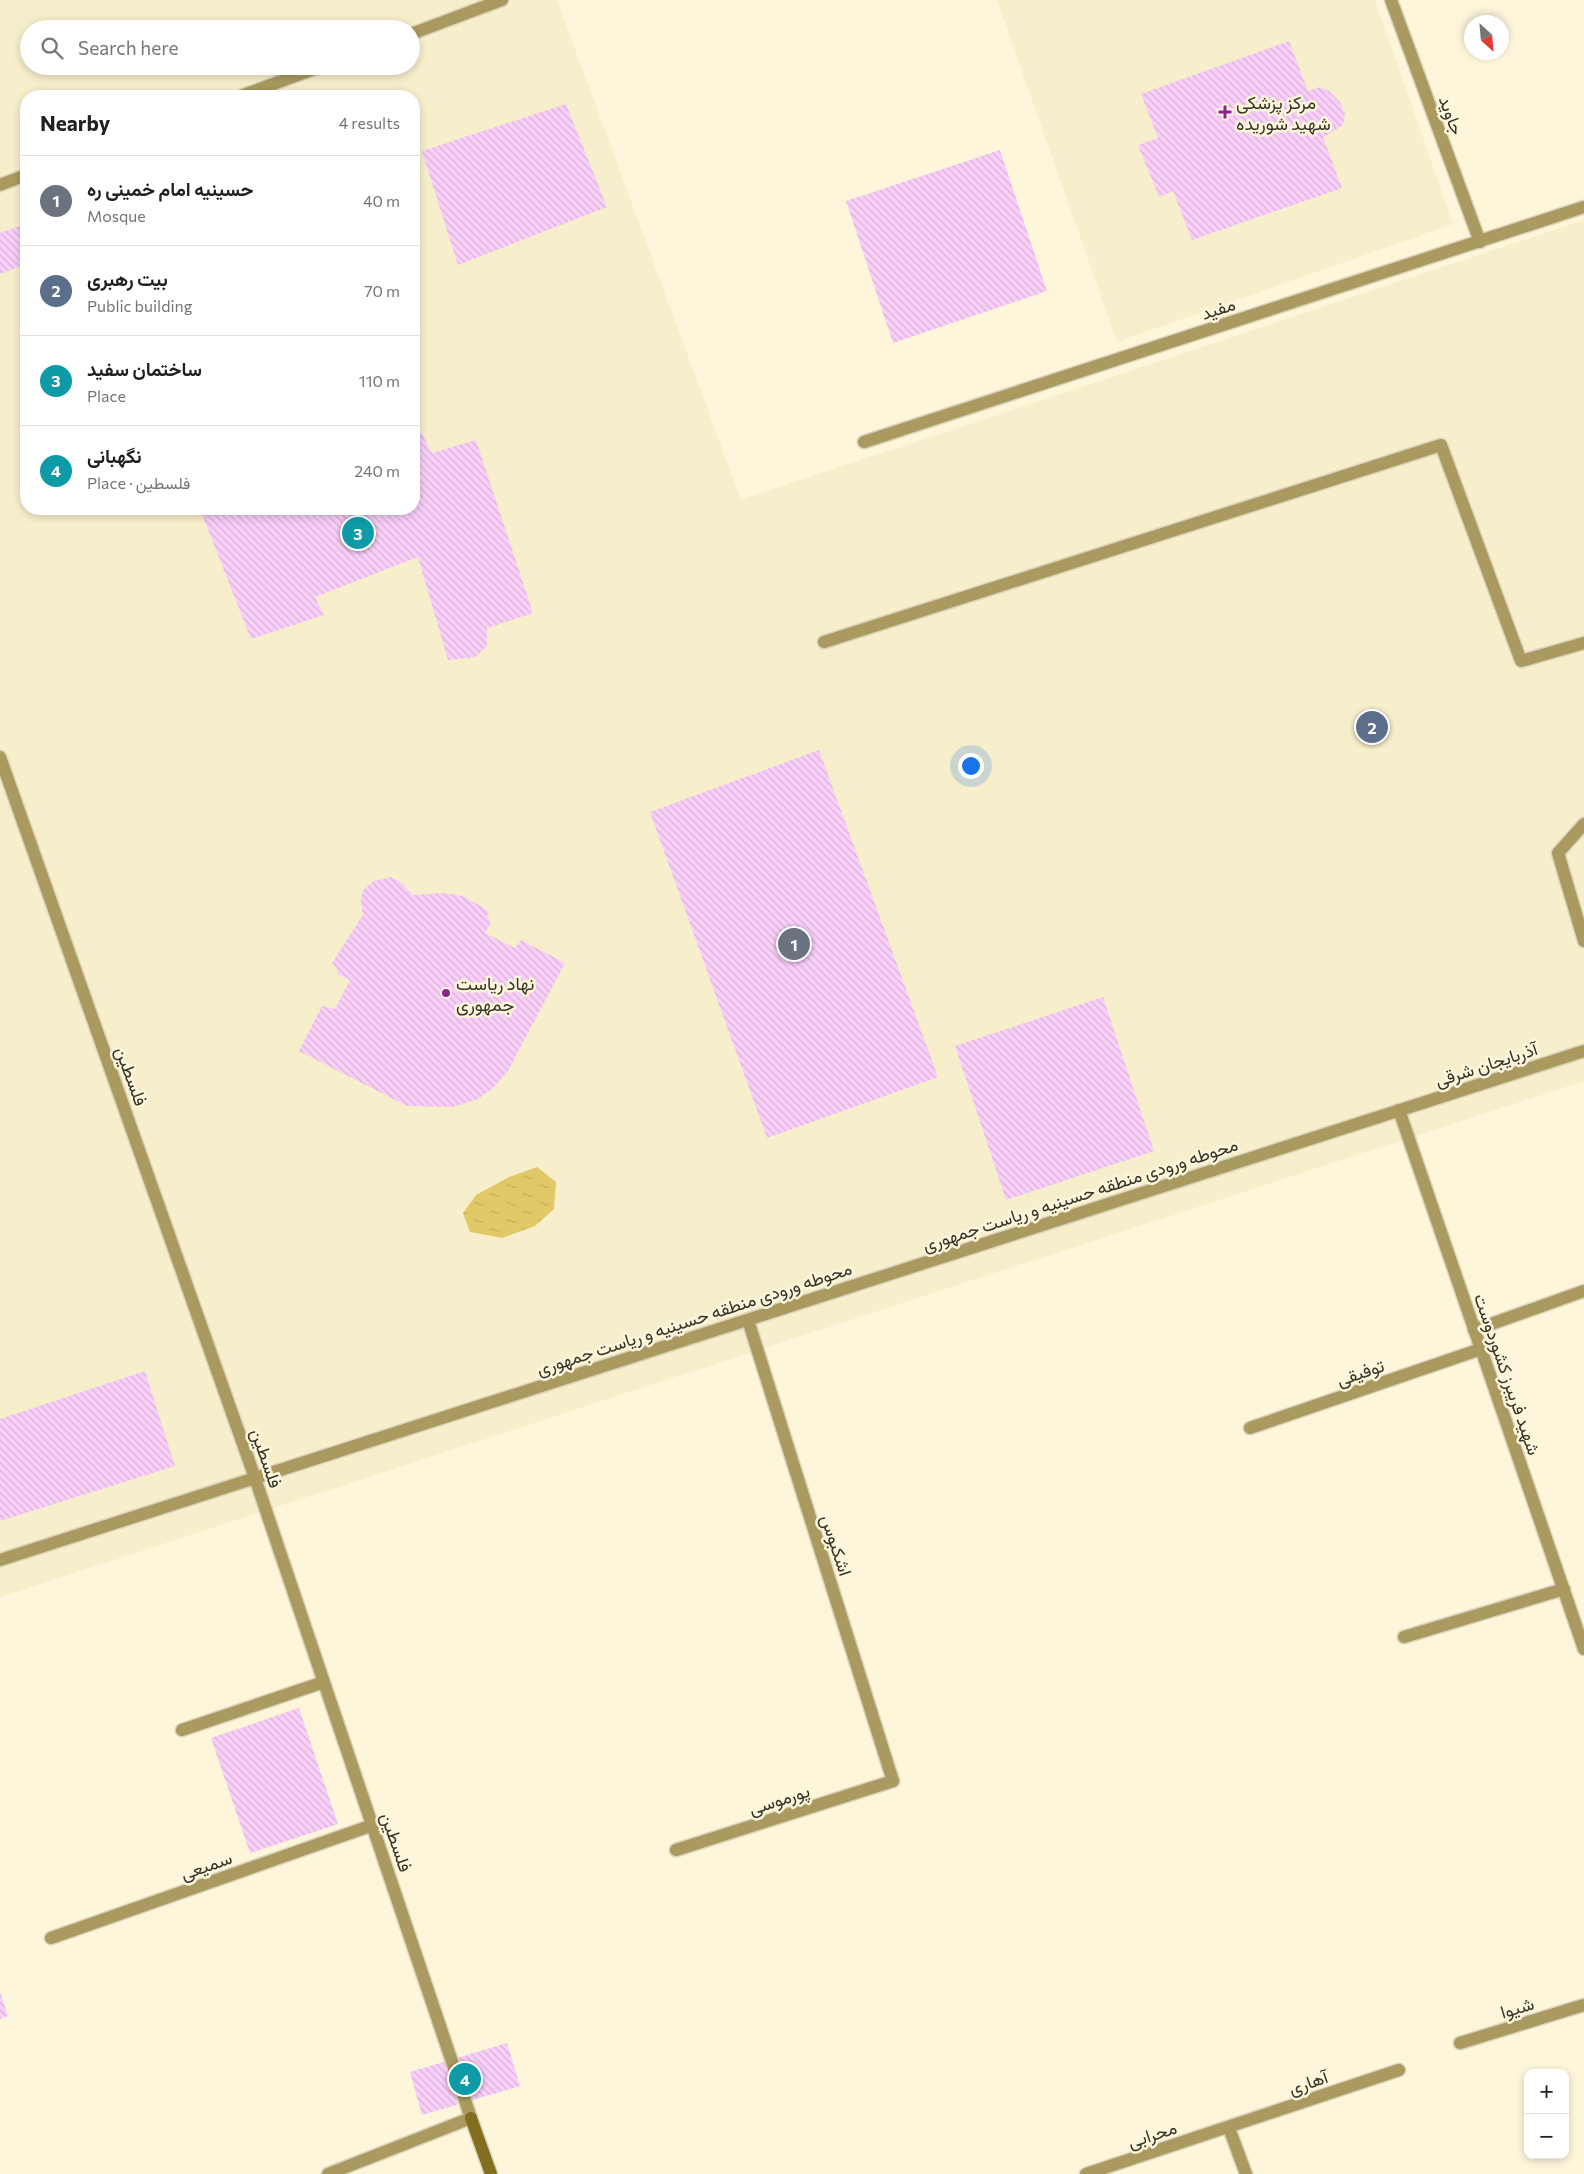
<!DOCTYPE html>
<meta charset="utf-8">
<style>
:root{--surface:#fff;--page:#f2f2f2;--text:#202124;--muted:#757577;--line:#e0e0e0;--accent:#88248d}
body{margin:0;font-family:Commissioner,Vazirmatn,sans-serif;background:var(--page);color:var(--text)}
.controls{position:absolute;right:15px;bottom:15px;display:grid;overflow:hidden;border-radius:10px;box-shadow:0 2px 8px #0003}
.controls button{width:45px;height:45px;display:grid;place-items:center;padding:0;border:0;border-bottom:1px solid var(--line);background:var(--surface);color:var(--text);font:25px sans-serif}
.compass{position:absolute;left:1464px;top:15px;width:45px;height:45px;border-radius:50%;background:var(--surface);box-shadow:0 2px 8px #0003;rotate:154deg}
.you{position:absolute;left:970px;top:765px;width:18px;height:18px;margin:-12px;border:4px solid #fff;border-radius:50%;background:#1a73e8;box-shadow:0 0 0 8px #1a73e833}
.badge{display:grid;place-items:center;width:32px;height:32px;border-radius:50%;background:var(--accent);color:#fff;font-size:16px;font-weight:700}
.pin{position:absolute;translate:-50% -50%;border:2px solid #fff;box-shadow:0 1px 5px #0006}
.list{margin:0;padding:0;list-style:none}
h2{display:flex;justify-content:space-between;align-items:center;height:65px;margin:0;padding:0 20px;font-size:21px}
h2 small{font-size:16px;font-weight:400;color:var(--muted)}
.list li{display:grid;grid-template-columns:32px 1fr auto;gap:15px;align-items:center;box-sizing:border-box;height:90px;padding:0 20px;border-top:1px solid var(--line)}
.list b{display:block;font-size:19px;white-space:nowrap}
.list p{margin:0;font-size:16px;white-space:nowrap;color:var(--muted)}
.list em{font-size:16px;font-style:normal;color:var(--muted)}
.icon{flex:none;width:28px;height:28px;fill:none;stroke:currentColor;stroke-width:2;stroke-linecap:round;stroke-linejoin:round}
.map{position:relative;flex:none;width:1584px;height:2174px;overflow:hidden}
.search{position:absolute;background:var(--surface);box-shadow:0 2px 8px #0003;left:20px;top:20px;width:400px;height:55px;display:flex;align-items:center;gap:12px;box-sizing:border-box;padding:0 18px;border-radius:28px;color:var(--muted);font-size:19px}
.panel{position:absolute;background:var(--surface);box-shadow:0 2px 8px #0003;left:20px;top:90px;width:400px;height:425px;border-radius:20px}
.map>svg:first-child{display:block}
.built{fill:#f7eecb;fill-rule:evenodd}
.water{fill:url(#water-ripples)}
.building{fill:url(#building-back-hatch)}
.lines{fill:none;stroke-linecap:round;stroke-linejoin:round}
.lane-casing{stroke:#d9d3bb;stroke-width:15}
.street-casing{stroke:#d9d3bb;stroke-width:15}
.secondary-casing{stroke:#d9d3bb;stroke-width:15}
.lane{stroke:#aa9a5f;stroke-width:12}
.street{stroke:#aa9a5f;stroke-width:12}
.secondary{stroke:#816e1f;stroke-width:12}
.poi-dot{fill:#88248d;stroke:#fdf6db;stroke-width:2}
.labels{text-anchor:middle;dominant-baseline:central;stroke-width:5;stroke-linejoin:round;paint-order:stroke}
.poi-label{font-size:18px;fill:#363329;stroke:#fdf6db;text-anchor:start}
.street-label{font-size:18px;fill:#363329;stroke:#fdf6db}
</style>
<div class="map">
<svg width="1584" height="2174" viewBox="0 0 1584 2174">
<defs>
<pattern id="water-ripples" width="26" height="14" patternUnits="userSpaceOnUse" patternTransform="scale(1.25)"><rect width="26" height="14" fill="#e2c968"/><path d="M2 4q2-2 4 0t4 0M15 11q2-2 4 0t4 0" fill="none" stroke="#c2ad5a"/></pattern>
<pattern id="building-back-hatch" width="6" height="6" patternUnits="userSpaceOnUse" patternTransform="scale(1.25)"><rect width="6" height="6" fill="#f9cff9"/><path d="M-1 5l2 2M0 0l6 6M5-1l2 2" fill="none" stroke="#d6b2d5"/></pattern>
</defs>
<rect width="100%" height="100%" fill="#fdf6db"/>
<path class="built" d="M0,0H557L741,500L1584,220V1081L0,1597ZM29,29H411V66H29ZM26,96H414V509H26Z
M997,0H1375L1453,224L1117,342Z"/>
<path class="water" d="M537,1167L556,1182L554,1209L535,1226L502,1238L470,1232L463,1213L476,1195L509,1177Z"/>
<path class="building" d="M1289,41L1308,91L1320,87L1329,91L1340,102L1345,114L1343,125L1323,137L1342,188L1192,240L1173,191L1159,197L1138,145L1158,138L1141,94Z
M566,104L607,207L458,265L422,151Z
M1000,150L1047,291L893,343L846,201Z
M26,224V264L0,274V233Z
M414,419L432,453L476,440L533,613L487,628V646L475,657L448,660L418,557L315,597L324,615L251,639L200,509H414Z
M819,750L938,1077L767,1138L650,812Z
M391,877L402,883L413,895L444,893L463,896L489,911L487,916L491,922L485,933L515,948L521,940L565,963L508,1071L494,1087L478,1099L453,1107L407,1106L299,1051L322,1006L335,1009L350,980L337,974V968L332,963L363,915L361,901L363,890L374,881Z
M1103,997L1154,1151L1006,1200L955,1046Z
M145,1371L175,1466L0,1521V1419Z
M299,1708L338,1824L250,1853L211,1738Z
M0,1992L8,2016L0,2019Z
M507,2043L520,2086L422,2115L410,2072Z"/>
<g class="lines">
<defs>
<path id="lane" d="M1391,0L1480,242
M411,34L502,0
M241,96L322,66
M0,185L26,175
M864,442L1584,207
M824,642L1441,445L1521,661L1584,643
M0,757L255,1478L471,2118
M1584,824L1558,853L1584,941
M1474,1330L1584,1291
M1250,1428L1481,1349
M0,1560L1584,1051
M1404,1637L1564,1589
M182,1730L324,1682
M676,1850L893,1781
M51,1938L373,1825
M1460,2043L1584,2005"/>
<path id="street" d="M1399,1110L1584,1649
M748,1320L893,1781
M1229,2128L1246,2174
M328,2174L471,2118
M1086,2174L1399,2070"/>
<path id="secondary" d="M471,2118L491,2174"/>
</defs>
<use href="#lane" class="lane-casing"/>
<use href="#street" class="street-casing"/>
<use href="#secondary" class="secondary-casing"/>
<use href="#lane" class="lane"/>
<use href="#street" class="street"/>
<use href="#secondary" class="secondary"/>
</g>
<g class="poi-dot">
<path d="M1222.5 104.5h5v5h5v5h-5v5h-5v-5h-5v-5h5z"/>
<circle cx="446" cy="993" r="5"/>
</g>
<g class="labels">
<g class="poi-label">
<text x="1236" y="102">مرکز پزشکی<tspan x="1236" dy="21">شهید شوریده</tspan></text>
<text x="456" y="983">نهاد ریاست<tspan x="456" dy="21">جمهوری</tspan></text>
</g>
<g class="street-label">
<text transform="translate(1452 115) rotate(70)">جاوید</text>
<text transform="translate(1218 308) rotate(-18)">مفید</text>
<text transform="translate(1486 1064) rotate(-18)">آذربایجان شرقی</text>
<text transform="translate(132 1076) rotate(70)">فلسطین</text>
<text transform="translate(1080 1194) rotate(-18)">محوطه ورودی منطقه حسینیه و ریاست جمهوری</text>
<text transform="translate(694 1318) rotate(-18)">محوطه ورودی منطقه حسینیه و ریاست جمهوری</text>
<text transform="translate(1360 1372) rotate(-19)">توفیقی</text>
<text transform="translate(1508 1374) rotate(71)">شهید فریبرز کشوردوست</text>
<text transform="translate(267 1458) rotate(71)">فلسطین</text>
<text transform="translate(837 1545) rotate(72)">اشکبوس</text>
<text transform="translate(779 1799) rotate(-18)">پورموسی</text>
<text transform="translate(397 1842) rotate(71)">فلسطین</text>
<text transform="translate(206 1865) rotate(-19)">سمیعی</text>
<text transform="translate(1517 2007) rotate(-17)">شیوا</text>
<text transform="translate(1308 2082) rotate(-19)">آهاری</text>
<text transform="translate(1152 2134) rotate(-18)">محرابی</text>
</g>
</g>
</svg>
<div class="controls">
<button>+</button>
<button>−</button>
</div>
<svg class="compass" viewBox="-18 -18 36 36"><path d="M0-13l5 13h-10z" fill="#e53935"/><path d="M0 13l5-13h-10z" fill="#757577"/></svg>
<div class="you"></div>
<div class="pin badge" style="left:794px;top:944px;background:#6b7280">1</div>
<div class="pin badge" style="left:1372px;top:727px;background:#5c6f8a">2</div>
<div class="pin badge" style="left:358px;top:533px;background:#0f9aa8">3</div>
<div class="pin badge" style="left:465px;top:2079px;background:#0f9aa8">4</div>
<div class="search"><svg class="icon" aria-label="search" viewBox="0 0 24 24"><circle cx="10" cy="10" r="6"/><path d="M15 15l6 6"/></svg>Search here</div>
<section class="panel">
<h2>Nearby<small>4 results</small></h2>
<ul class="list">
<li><span class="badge" style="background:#6b7280">1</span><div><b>حسینیه امام خمینی ره</b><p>Mosque</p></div><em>40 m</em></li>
<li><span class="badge" style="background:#5c6f8a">2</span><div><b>بیت رهبری</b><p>Public building</p></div><em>70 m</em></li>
<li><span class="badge" style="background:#0f9aa8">3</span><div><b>ساختمان سفید</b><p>Place</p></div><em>110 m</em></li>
<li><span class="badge" style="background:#0f9aa8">4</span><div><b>نگهبانی</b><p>Place · فلسطین</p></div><em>240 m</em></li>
</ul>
</section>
</div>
